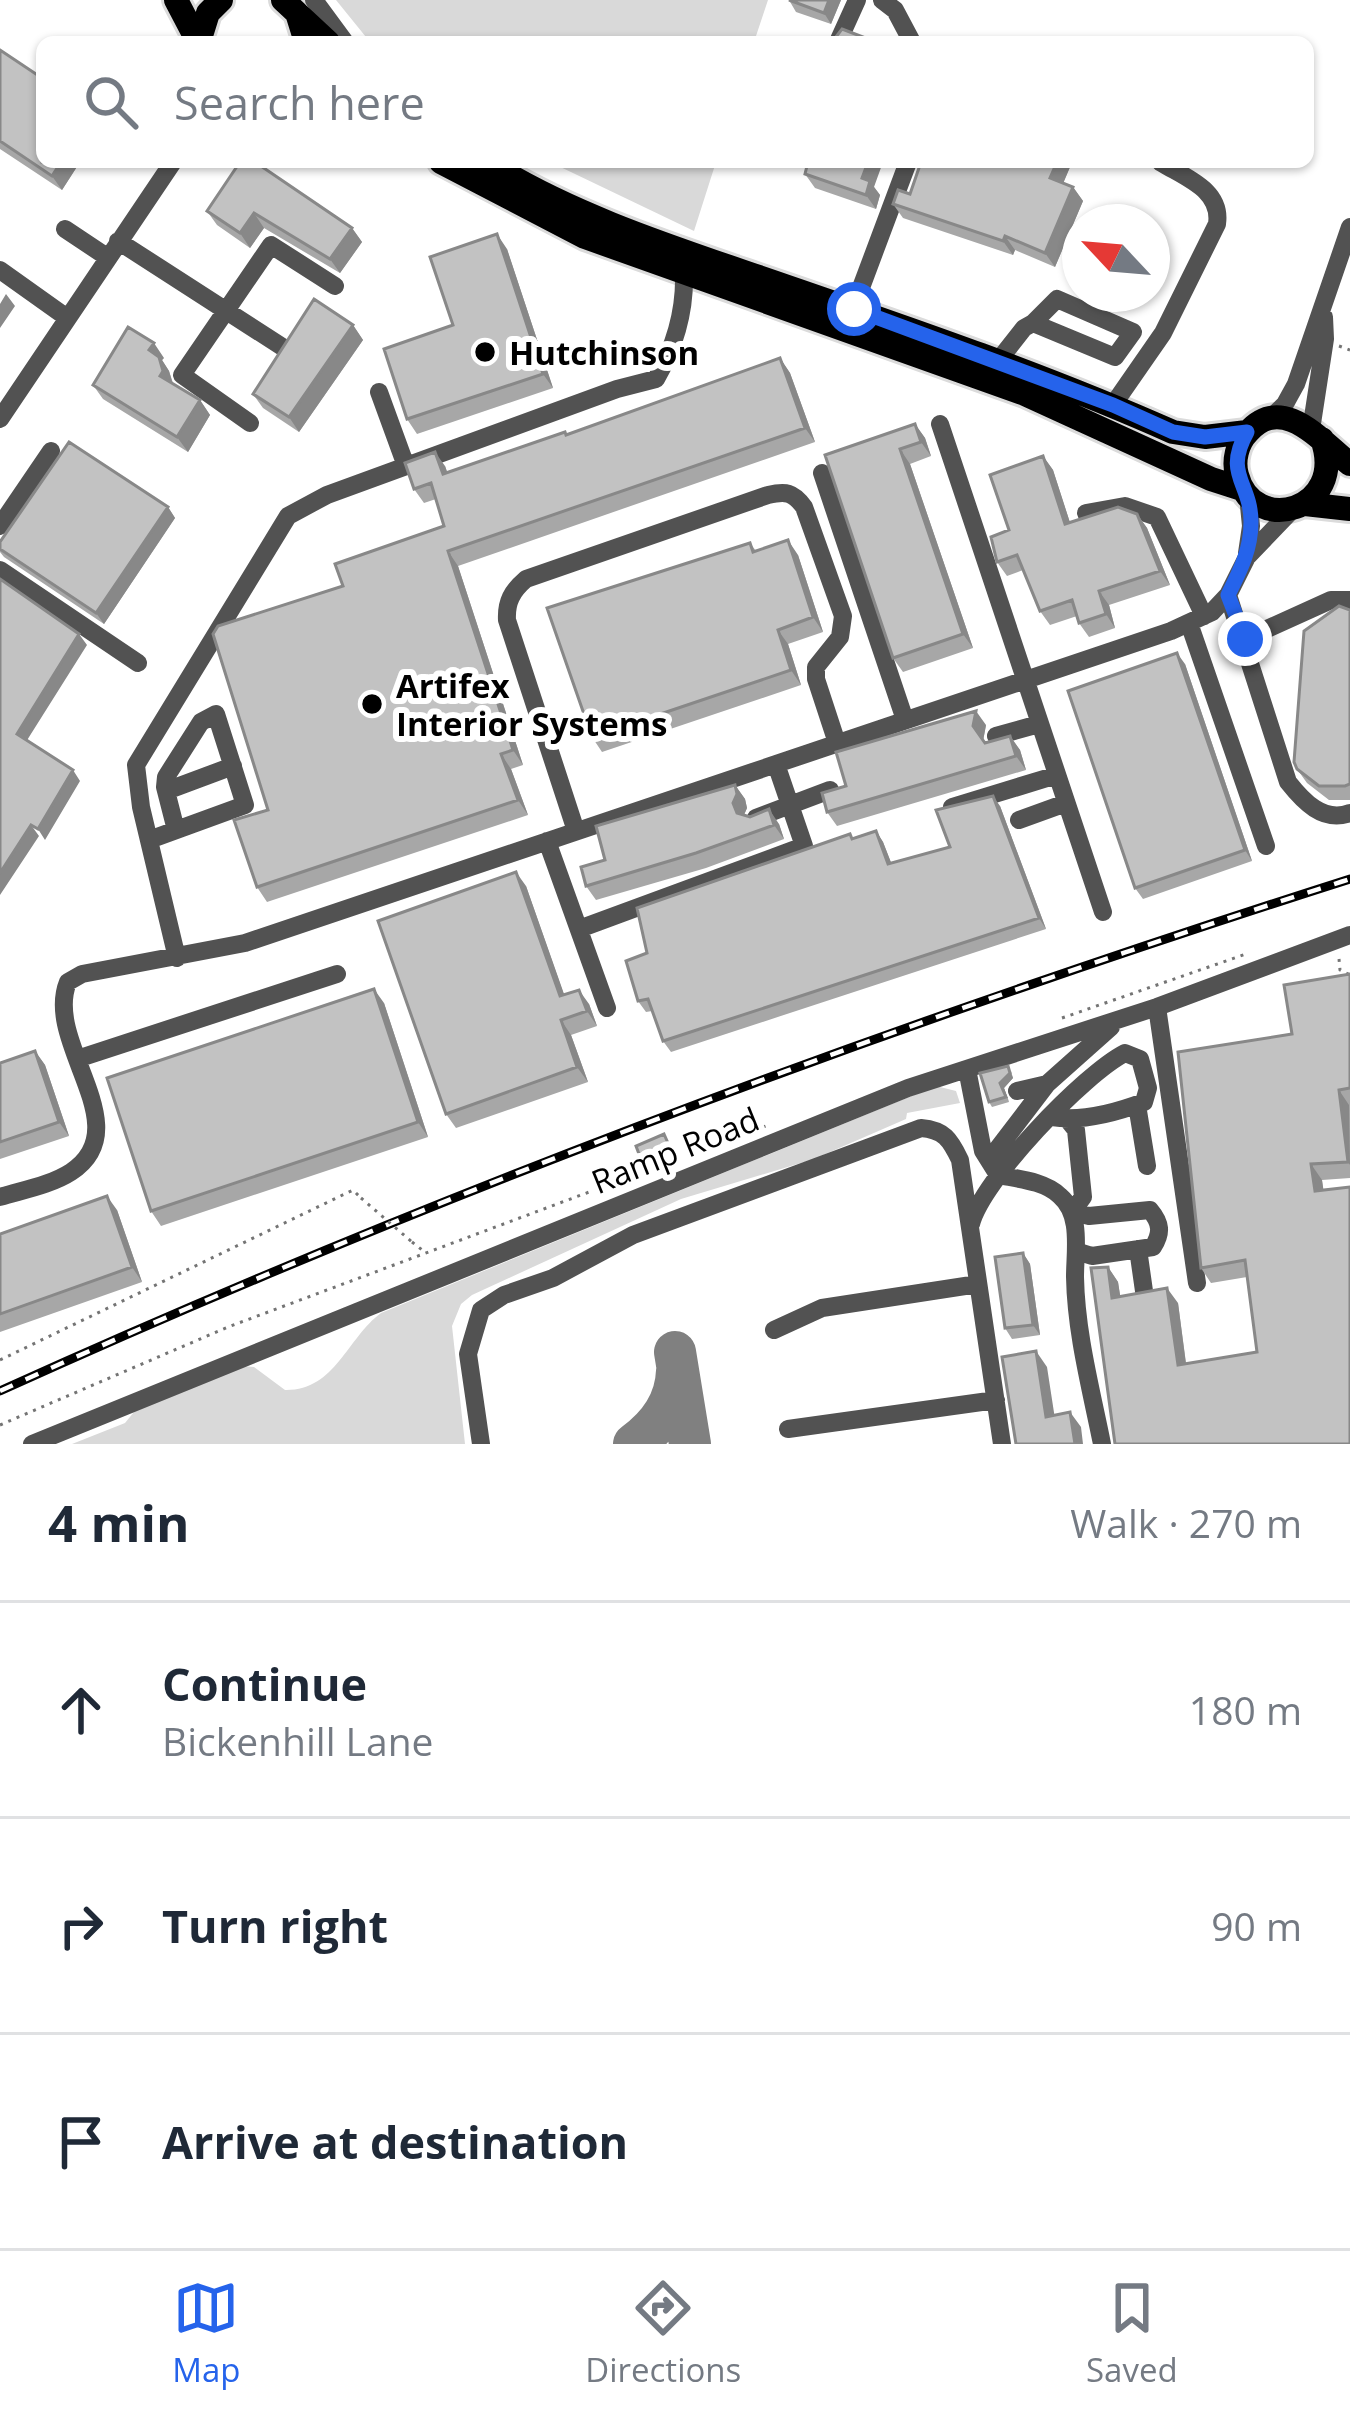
<!DOCTYPE html>
<meta charset="utf-8">
<style>
:root{--surface:#fff;--page:#f6f6f7;--text:#1f2937;--muted:#747a83;--line:#e0e1e3;--accent:#2563eb}
body{margin:0;font-family:"Open Sans",sans-serif;background:var(--page);color:var(--text)}
.compass{position:absolute;left:1062px;top:204px;width:108px;height:108px;border-radius:50%;background:var(--surface);box-shadow:0 3px 9px #0004;rotate:296deg}
.stop{position:absolute;width:36px;height:36px;margin:-27px;border:9px solid #2563eb;border-radius:50%;background:#fff}
.stop.end{background:#2563eb;border-color:#fff;box-shadow:0 3px 12px #0008}
.list{margin:0;padding:0;list-style:none}
h2{display:flex;justify-content:space-between;align-items:center;height:156px;margin:0;padding:0 48px;font-size:51px}
h2 small{font-size:39px;font-weight:400;color:var(--muted)}
.list li{display:grid;grid-template-columns:78px 1fr auto;gap:36px;align-items:center;box-sizing:border-box;height:216px;padding:0 48px;border-top:3px solid var(--line)}
.list b{display:block;font-size:45px;white-space:nowrap}
.list p{margin:0;font-size:39px;white-space:nowrap;color:var(--muted)}
.list em{font-size:39px;font-style:normal;color:var(--muted)}
.icon{flex:none;width:66px;height:66px;fill:none;stroke:currentColor;stroke-width:2;stroke-linecap:round;stroke-linejoin:round}
.map{position:relative;flex:none;width:1350px;height:1444px;overflow:hidden}
.search{position:absolute;background:var(--surface);box-shadow:0 3px 9px #0004;left:36px;right:36px;top:36px;height:132px;display:flex;align-items:center;gap:30px;box-sizing:border-box;padding:0 42px;border-radius:18px;color:var(--muted);font-size:45px}
.sheet{height:804px;background:var(--surface)}
nav{display:flex;justify-content:space-around;align-items:center;box-sizing:border-box;height:168px;border-top:3px solid var(--line);background:var(--surface);font-size:33px;color:var(--muted)}
nav a{display:grid;justify-items:center;gap:6px}
nav .on{color:var(--accent)}
.map>svg:first-child{display:block}
.green{fill:#d9d9d9}
.lines{fill:none;stroke-linecap:round;stroke-linejoin:round}
.taxiway{stroke:#808080;stroke-width:42}
.major-casing{stroke:#dbdbdb;stroke-width:30}
.path{stroke:#747474;stroke-width:3;stroke-dasharray:3 6;stroke-linecap:butt}
.minor{stroke:#525252;stroke-width:18}
.major{stroke:#000;stroke-width:24}
.rail-casing{stroke:#000;stroke-width:9}
.rail{stroke:#fff;stroke-width:4.5;stroke-dasharray:14;stroke-linecap:butt}
.path-bridge{stroke:#747474;stroke-width:3;stroke-dasharray:3 6;stroke-linecap:butt}
.wall{fill:#a7a7a7}
.shaded-wall{fill:#888}
.building{fill:#c2c2c2;stroke:#888;stroke-width:3}
.route{stroke:#2563eb;stroke-width:15}
.poi-dot{fill:#000;stroke:#fff;stroke-width:4.5}
.labels{text-anchor:middle;dominant-baseline:central;stroke-width:12;stroke-linejoin:round;paint-order:stroke}
.poi-label{font-size:33px;font-weight:bold;fill:#000;stroke:#fff;text-anchor:start}
.street-label{font-size:33px;fill:#000;stroke:#fff}
</style>
<div class="map">
<svg width="1350" height="1444" viewBox="0 0 1350 1444">
<rect width="100%" height="100%" fill="#fff"/>
<path class="green" d="M336,0H768L754,42H370Z
M550,162H716L694,231Z
M936,1086L956,1091L960,1103L907,1113L906,1119L814,1159L681,1199L472,1295L461,1304L452,1326L465,1444H72L125,1423L138,1407L242,1366L254,1367L285,1390C335,1391 347,1338 381,1313Z"/>
<g class="lines">
<path class="taxiway" d="M675,1352L690,1444
M634,1444C659,1426 676,1402 677,1371"/>
<defs>
<path id="major" d="M176,0L198,42
M283,0L297,13L306,42
M299,15L328,42
M199,42L208,13L221,0
M441,162L585,237L1025,394L1211,479L1242,489
M487,162C575,218 687,252 785,286C916,331 1047,376 1173,432L1205,437L1247,432
M1322,439C1348,511 1253,537 1237,475C1233,461 1237,443 1248,432C1284,392 1323,444 1350,464
M1305,504L1350,509"/>
</defs>
<use href="#major" class="major-casing"/>
<path class="path" d="M1339,346L1350,350
M1339,959L1340,970L1350,975
M1062,1018L1246,954
M412,1242L426,1253
M0,1360L353,1190L361,1198
M0,1425L228,1327L771,1124"/>
<path class="minor" d="M314,0L345,42
M882,0L895,10L912,42
M838,42L857,0
M65,229L107,257
M118,241L284,348
M0,270L66,317
M853,309L908,162
M998,361L1024,328L1033,323L1115,357L1133,332L1057,299L1033,323
M379,392L406,466
M1113,405L1163,333L1217,224C1222,190 1186,178 1160,162
M0,419L173,162
M1269,420L1285,404L1296,384L1350,227
M250,423L182,375L271,245L335,286
M940,424L1103,912
M1311,430L1325,339L1324,317
M822,473L905,720
M1086,513L1125,506L1157,517L1204,616
M0,526L51,451
M1247,553L1251,526L1248,496
M0,570L138,663
M1228,595L1288,782C1303,801 1323,823 1350,813
M1189,623L1266,846
M1245,639L1331,600H1350
M996,736L1039,724
M166,791L233,766
M952,807L1057,775
M756,818L830,790
M1019,820L1066,803
M576,831L507,620C506,602 512,591 526,579L768,495C786,491 793,492 804,507L843,616L840,637L816,667V679L837,743
M149,840L245,805L216,714L201,722L166,777L165,787L176,830
M547,841L607,1008
M579,929L804,846L776,764
M177,958L141,807L136,765L288,516L327,495L617,389L656,379C675,346 685,312 684,274
M1157,1007L1197,1283
M77,1059L337,974
M967,1069L983,1151L998,1175C1018,1179 1045,1181 1060,1196C1082,1215 1075,1250 1075,1277C1076,1333 1091,1389 1102,1444
M1017,1091L1047,1084L1111,1027
M1137,1105L1147,1166
M1068,1120L1076,1130L1083,1197L1072,1212L1089,1216L1150,1210C1161,1223 1162,1233 1153,1247L1092,1256L1076,1251
M989,1160L1047,1084
M0,1197C23,1190 51,1185 71,1172C140,1127 43,1043 68,982L82,974L245,943L1171,631L1212,612L1228,595L1247,557L1293,509
M971,1224C982,1180 1084,1074 1125,1053L1140,1059L1148,1088L1144,1102C1115,1113 1082,1122 1052,1117
M1138,1249L1145,1298
M774,1330L822,1308L978,1284
M788,1429L996,1400
M32,1444L908,1088L1157,1007L1350,935
M481,1444L468,1354L481,1310L504,1295L553,1278L633,1235L921,1128C944,1130 950,1139 960,1160L1002,1444"/>
<use href="#major" class="major"/>
<defs>
<path id="rail" d="M0,1391C439,1192 891,1025 1350,879"/>
</defs>
<use href="#rail" class="rail-casing"/>
<use href="#rail" class="rail"/>
<path class="path-bridge" d="M361,1198L412,1242"/>
</g>
<path class="wall" d="M789,0H841L831,24L796,12Z
M0,50L42,162H80L62,190L0,149Z
M240,162L352,228L362,242L340,273L264,228L250,248L217,225L207,211Z
M921,162H1067L1070,167L1063,183L1073,187L1083,201L1055,267L1015,250L1013,255L903,218L893,204L910,194Z
M805,174L874,187L880,195L876,209L815,188Z
M507,249L553,388L417,434L407,419L453,325Z
M353,325L363,340L299,432L263,408L253,394Z
M164,358L162,360L169,371L173,383L200,400L210,415L188,452L103,399L93,385Z
M780,358L790,373L815,442L458,566L523,765L511,769L528,815L267,902L257,887L268,810L343,586L444,526L436,499L424,503L414,489L445,466L447,472L567,435Z
M915,424L925,438L931,456L910,464L973,648L903,672L893,658L825,455Z
M1043,456L1053,470L1070,523L1137,514L1147,528L1170,585L1109,605L1115,628L1089,637L1079,623L1077,616L1050,625L1040,611L1023,570L1007,576L997,562Z
M168,507L175,518L104,624L4,557L0,552V542Z
M750,543L756,551L798,555L823,632L788,644L801,685L602,752L592,737Z
M1350,610V800H1329L1307,783L1297,769Z
M1185,664L1252,861L1143,899L1135,888Z
M986,725L983,741L985,743L1010,736L1020,750L1026,770L837,826L827,812L846,786Z
M735,785L745,799L747,808L744,815L779,824L784,839L706,868L596,900L586,886L605,860Z
M1000,806L1046,929L671,1052L663,1041L652,1011L646,1012L638,1001L647,953L853,839L876,831L883,842L891,863L950,847Z
M526,886L564,995L589,1004L597,1026L571,1035L588,1082L456,1128L446,1114Z
M1350,974V1178L1322,1180L1350,1444H1115L1108,1267L1118,1282L1120,1296L1178,1303L1186,1363L1257,1352L1247,1277L1211,1283L1201,1268L1292,1034Z
M384,1003L428,1137L161,1226L151,1211Z
M35,1051L45,1065L69,1136L0,1159V1063Z
M1011,1071L1013,1078L1004,1088L1009,1102L992,1107L989,1102Z
M664,1134L676,1157L648,1169L642,1162Z
M117,1210L142,1282L0,1332V1234Z
M1023,1253L1030,1264L1040,1335L1012,1339L1005,1328Z"/>
<path class="shaded-wall" d="M829,0H841L831,24L824,13Z
M61,162H80L62,190L52,176Z
M868,162H883L874,187L880,195L876,209L866,195L862,178Z
M1057,162H1067L1070,167L1060,191L1050,178Z
M1073,187L1083,201L1055,267L1045,253Z
M254,213L264,228L250,248L240,233Z
M352,228L362,242L340,273L330,259Z
M497,234L507,249L553,388L543,374Z
M1005,236L1015,250L1013,255L1003,241Z
M6,294L15,306L0,328V304Z
M353,325L363,340L299,432L289,417Z
M154,343L164,358L162,360L169,371L173,385L160,376L149,350Z
M780,358L790,373L815,442L805,428Z
M200,400L210,415L188,452L177,437Z
M915,424L925,438L931,456L921,442Z
M900,449L910,464L973,648L963,634Z
M435,452L445,466L453,488L443,474Z
M1043,456L1053,470L1075,538L1065,524Z
M168,507L175,518L104,624L96,613Z
M1137,514L1147,528L1170,585L1160,571Z
M788,540L798,555L823,632L813,617Z
M448,551L458,566L523,765L513,750Z
M1099,591L1109,605L1115,628L1106,614Z
M778,630L788,644L801,685L791,670Z
M79,634L87,645L24,745L17,734Z
M1177,653L1185,664L1252,861L1245,850Z
M976,711L986,725L983,741L973,726Z
M1010,736L1020,750L1026,770L1016,756Z
M501,754L511,769L528,815L518,800Z
M73,770L80,781L45,840L38,829Z
M735,785L745,799L747,808L743,817L737,813L733,803Z
M993,796L1000,806L1046,929L1039,918Z
M769,809L779,824L784,839L774,825Z
M31,825L39,836L0,895V873Z
M876,831L883,842L896,875L888,864Z
M516,872L526,886L570,1011L560,996Z
M374,989L384,1003L428,1137L418,1122Z
M579,990L589,1004L597,1026L587,1011Z
M561,1020L571,1035L588,1082L577,1067Z
M35,1051L45,1065L69,1136L59,1122Z
M1008,1066L1013,1078L1004,1088L1009,1102L1000,1083Z
M1339,1090L1349,1105L1350,1165L1348,1162Z
M1311,1164L1322,1180L1326,1207L1315,1191Z
M107,1196L117,1210L142,1282L132,1267Z
M1023,1253L1030,1264L1040,1335L1033,1325Z
M1108,1267L1118,1282L1123,1313L1112,1298Z
M1167,1288L1178,1303L1188,1380L1178,1365Z
M1036,1351L1047,1367L1057,1432L1046,1417Z
M1070,1412L1081,1427L1083,1444H1075Z"/>
<path class="building" d="M789,0H829L824,13Z
M842,29L871,40L870,42H832Z
M0,50L42,78V162H61L52,176L0,141Z
M240,162H255L352,228L330,259L254,213L240,233L207,211Z
M808,162H868L862,178L870,181L866,195L805,174Z
M921,162H1057L1050,178L1073,187L1045,253L1005,236L1003,241L893,204L898,190L910,194Z
M497,234L543,374L407,419L384,349L453,325L430,257Z
M314,299L353,325L289,417L253,394Z
M128,327L154,343L149,350L159,357L163,371L160,376L200,400L177,437L93,385Z
M780,358L805,428L448,551L513,750L501,754L518,800L257,887L234,820L268,810L213,634L218,626L343,586L335,564L444,526L431,483L414,489L405,463L435,452L443,474L565,432L566,435Z
M915,424L921,442L900,449L963,634L893,658L825,455Z
M69,442L168,507L96,613L0,549V542Z
M1043,456L1065,524L1118,507L1137,514L1160,571L1099,591L1106,614L1079,623L1072,600L1040,611L1017,555L997,562L991,537L1009,530L990,475Z
M788,540L813,617L778,630L791,670L592,737L547,608L750,543L753,552Z
M0,579L79,634L17,734L73,770L38,829L31,825L0,873Z
M1339,606L1350,610V784L1345,786H1319L1297,769L1294,762L1304,631Z
M1177,653L1245,850L1135,888L1068,691Z
M976,711L973,726L985,743L1010,736L1016,756L827,812L822,793L846,786L836,752Z
M735,785L737,794L733,803L737,813L750,817L769,809L774,825L696,853L586,886L581,867L605,860L596,826Z
M993,796L1039,918L663,1041L648,999L638,1001L626,961L647,953L637,908L850,834L852,839L876,831L888,864L950,847L936,810Z
M516,872L560,996L579,990L587,1011L561,1020L577,1067L446,1114L378,921Z
M1350,974V1088L1339,1090L1348,1162L1311,1164L1315,1191L1350,1187V1444H1115L1091,1268L1108,1267L1112,1298L1167,1288L1178,1365L1257,1352L1245,1260L1201,1268L1178,1052L1292,1034L1284,985Z
M374,989L418,1122L151,1211L107,1078Z
M35,1051L59,1122L0,1142V1063Z
M1008,1066L1010,1073L1000,1083L1006,1097L989,1102L980,1073Z
M664,1134L671,1150L642,1162L636,1146Z
M107,1196L132,1267L0,1314V1234Z
M1023,1253L1033,1325L1005,1328L995,1257Z
M1036,1351L1046,1417L1070,1412L1075,1444H1016L1002,1357Z"/>
<g class="lines">
<path class="route" d="M854,309L1113,405L1173,432L1205,437L1247,432C1223,475 1251,482 1251,522C1251,550 1240,571 1228,595L1245,639"/>
</g>
<g class="poi-dot">
<circle cx="485" cy="352" r="12"/>
<circle cx="372" cy="704" r="12"/>
</g>
<g class="labels">
<g class="poi-label">
<text x="509" y="352">Hutchinson</text>
<text x="396" y="685">Artifex<tspan x="396" dy="38">Interior Systems</tspan></text>
</g>
<g class="street-label">
<text transform="translate(675 1150) rotate(-22)">Ramp Road</text>
</g>
</g>
</svg>
<svg class="compass" viewBox="-18 -18 36 36"><path d="M0-13l5 13h-10z" fill="#e53935"/><path d="M0 13l5-13h-10z" fill="#747a83"/></svg>
<div class="stop" style="left:854px;top:309px"></div>
<div class="stop end" style="left:1245px;top:639px"></div>
<div class="search"><svg class="icon" aria-label="search" viewBox="0 0 24 24"><circle cx="10" cy="10" r="6"/><path d="M15 15l6 6"/></svg>Search here</div>
</div>
<section class="sheet">
<h2>4 min<small>Walk · 270 m</small></h2>
<ul class="list">
<li><svg class="icon" aria-label="ahead" viewBox="0 0 24 24"><path d="M12 20V5M6 11l6-6 6 6"/></svg><div><b>Continue</b><p>Bickenhill Lane</p></div><em>180 m</em></li>
<li><svg class="icon" aria-label="right" viewBox="0 0 24 24"><path d="M7 20v-9h11M14 6l5 5-5 5"/></svg><div><b>Turn right</b></div><em>90 m</em></li>
<li><svg class="icon" aria-label="arrive" viewBox="0 0 24 24"><path d="M6 21V4h12l-3 4 3 4H6"/></svg><div><b>Arrive at destination</b></div></li>
</ul>
</section>
<nav>
<a class="on"><svg class="icon" aria-label="map" viewBox="0 0 24 24"><path d="M3 6l6-2 6 2 6-2v14l-6 2-6-2-6 2zM9 4v14M15 6v14"/></svg>Map</a>
<a><svg class="icon" aria-label="directions" viewBox="0 0 24 24"><path d="M12 3l9 9-9 9-9-9zM9 14v-3h6M13 9l2 2-2 2"/></svg>Directions</a>
<a><svg class="icon" aria-label="saved" viewBox="0 0 24 24"><path d="M7 4h10v16l-5-4-5 4z"/></svg>Saved</a>
</nav>
